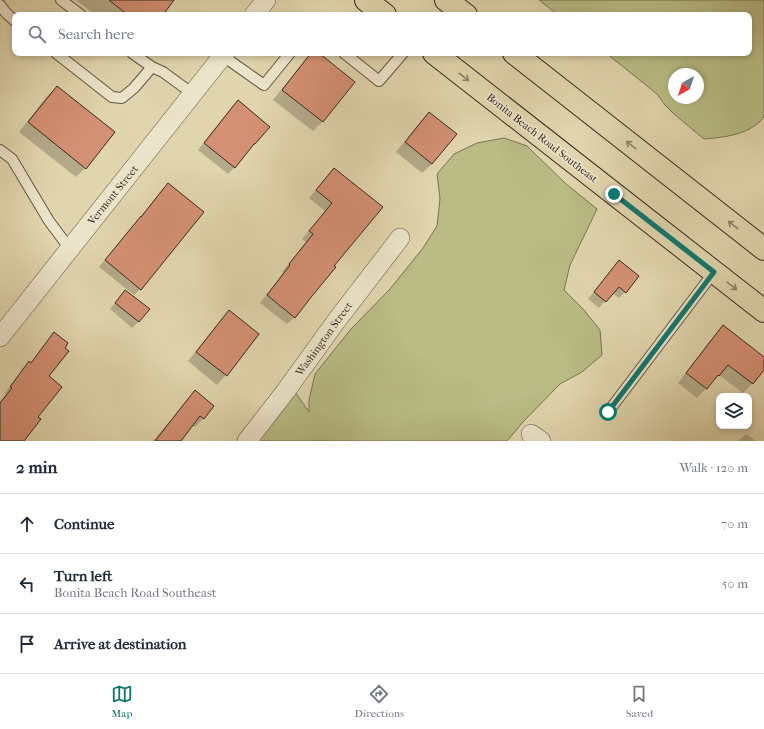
<!DOCTYPE html>
<meta charset="utf-8">
<style>
:root{--surface:#fff;--page:#f6f6f7;--text:#1f2937;--muted:#747a83;--line:#e0e1e3;--accent:#0f766e}
body{margin:0;font-family:"IM FELL French Canon",serif;background:var(--page);color:var(--text)}
.controls{position:absolute;right:12px;bottom:12px;display:grid;overflow:hidden;border-radius:8px;box-shadow:0 2px 6px #0003}
.controls button{width:36px;height:36px;display:grid;place-items:center;padding:0;border:0;border-bottom:1px solid var(--line);background:var(--surface);color:var(--text);font:20px sans-serif}
.compass{position:absolute;left:668px;top:68px;width:36px;height:36px;border-radius:50%;background:var(--surface);box-shadow:0 2px 6px #0003;rotate:219deg}
.stop{position:absolute;width:12px;height:12px;margin:-9px;border:3px solid #0f766e;border-radius:50%;background:#fff}
.stop.end{background:#0f766e;border-color:#fff;box-shadow:0 1px 4px #0008}
.list{margin:0;padding:0;list-style:none}
h2{display:flex;justify-content:space-between;align-items:center;height:52px;margin:0;padding:0 16px;font-size:17px}
h2 small{font-size:13px;font-weight:400;color:var(--muted)}
.list li{display:grid;grid-template-columns:26px 1fr auto;gap:12px;align-items:center;box-sizing:border-box;height:60px;padding:0 16px;border-top:1px solid var(--line)}
.list b{display:block;font-size:15px;white-space:nowrap}
.list p{margin:0;font-size:13px;white-space:nowrap;color:var(--muted)}
.list em{font-size:13px;font-style:normal;color:var(--muted)}
.icon{flex:none;width:22px;height:22px;fill:none;stroke:currentColor;stroke-width:2;stroke-linecap:round;stroke-linejoin:round}
.map{position:relative;flex:none;width:764px;height:441px;overflow:hidden}
.search{position:absolute;background:var(--surface);box-shadow:0 2px 6px #0003;left:12px;right:12px;top:12px;height:44px;display:flex;align-items:center;gap:10px;box-sizing:border-box;padding:0 14px;border-radius:8px;color:var(--muted);font-size:15px}
.sheet{height:232px;background:var(--surface)}
nav{display:flex;justify-content:space-around;align-items:center;box-sizing:border-box;height:56px;border-top:1px solid var(--line);background:var(--surface);font-size:11px;color:var(--muted)}
nav a{display:grid;justify-items:center;gap:2px}
nav .on{color:var(--accent)}
.map>svg:first-child{display:block}
.green{fill:#b9bc85;stroke:#787353;fill-rule:evenodd}
.shadow{fill:#0003}
.building{fill:#d49074;stroke:#362a21}
.lines{fill:none;stroke-linecap:round;stroke-linejoin:round}
.service-casing{stroke:#615544;stroke-width:12}
.minor-casing{stroke:#615544;stroke-width:20}
.primary-casing{stroke:#362a21;stroke-width:24}
.service{stroke:#ece4ca;stroke-width:10}
.minor{stroke:#ece4ca;stroke-width:19}
.primary{stroke:#e1d5ad;stroke-width:22}
.oneway{stroke:#8c8067}
.route{stroke:#0f766e;stroke-width:5}
.labels{text-anchor:middle;dominant-baseline:central;stroke-width:3.5;stroke-linejoin:round;paint-order:stroke}
.street-label{font-size:11px;fill:#362a21;stroke:#ece4ca}
</style>
<div class="map">
<svg width="764" height="441" viewBox="0 0 764 441">
<rect width="100%" height="100%" fill="#e1d5ad"/>
<filter id="stains"><feTurbulence type="fractalNoise" baseFrequency=".005" numOctaves="4"/><feColorMatrix values="0 0 0 0 .2 0 0 0 0 .09 0 0 0 0 .02 0 0 0 .5 -.17"/></filter>
<radialGradient id="worn" r=".72"><stop offset=".6" stop-color="#630" stop-opacity="0"/><stop offset="1" stop-color="#630" stop-opacity=".3"/></radialGradient>
<path class="green" d="M539,0H764V117C749,135 726,137 704,139L674,114L665,105L657,94L606,53H749V15H558ZM674,74H698V98H674Z
M504,138L527,146L565,183L597,209L570,265L564,290L583,309L600,330L602,355L582,372L560,384L523,422L507,441H256L295,392L309,412V400L315,374L351,329L390,289L423,248L437,226L440,199L437,174L454,154L477,143Z"/>
<path class="shadow" d="M78,0H173L161,15H96L77,1Z
M312,53H317L353,82L322,122L313,131L273,100L305,60Z
M57,87L85,168L76,177L19,132L47,96Z
M238,101L249,149L234,168L228,174L198,150L231,108Z
M429,113L432,164L422,173L396,152L420,122Z
M334,169L333,266L295,317L287,324L260,303L283,273L282,272L306,242L302,239L325,211L309,198L326,177Z
M168,184L140,289L134,295L99,267L139,219L162,190Z
M619,262L637,276L625,292L619,298L612,293L599,308L588,299L613,268Z
M125,291L139,321L132,328L110,309Z
M229,312L258,334L226,375L217,385L188,361L220,321Z
M723,326L764,358V368L752,384L743,393L719,375L697,398L678,383L714,336Z
M48,340L47,377L37,417L23,441H0V402L6,394L5,393L23,369L30,364Z
M195,392L213,406L203,419L195,427L192,425L180,441H153L164,428L187,400Z
M746,434L756,441H737L739,440Z"/>
<path class="building" d="M109,0H174L163,15H128Z
M311,53H319L355,82L323,122L282,90Z
M57,86L115,132L86,169L28,122Z
M238,100L270,127L255,144H254L235,168L204,143Z
M429,112L457,134L432,164L405,142Z
M334,168L383,207L334,266L336,267L312,296L295,318L267,295L290,265L289,264L313,234L309,231L332,203L316,190Z
M168,183L204,212L141,290L105,260L141,216V217Z
M619,260L639,276L626,293L619,287L606,302L594,292Z
M125,290L150,309L139,322L115,303Z
M229,310L259,334L227,376L196,352Z
M723,325L764,357V370L753,384L728,365L719,376L718,375L707,389L686,373Z
M54,332L68,343L65,348L69,351L49,376L62,387L38,417L41,419L24,441H0V403L12,388L10,387L29,361L31,363Z
M195,390L214,406L204,419L200,416L181,441H155Z"/>
<g class="lines">
<defs>
<path id="service" d="M61,0L81,15
M0,5L6,13L15,21
M56,53L112,97L122,98L134,88L152,67L163,72L193,94
M132,53L152,67
M344,53L379,81L403,53
M223,56L264,85L290,53
M0,150L12,159L49,221L70,249
M608,412L714,272"/>
<path id="minor" d="M254,15L266,0
M0,337L225,53
M531,434L541,441
M247,441L285,392L337,320L400,238"/>
<path id="primary" d="M366,0L385,15
M446,0L466,15
M434,53L764,311
M514,53L764,249"/>
</defs>
<use href="#service" class="service-casing"/>
<use href="#minor" class="minor-casing"/>
<use href="#primary" class="primary-casing"/>
<use href="#service" class="service"/>
<use href="#minor" class="minor"/>
<use href="#primary" class="primary"/>
</g>
<defs><path id="oneway-shaft" d="M-6 0H5M1.5-3L5.5 0L1.5 3" fill="none" stroke-width="1.6" stroke-linecap="round" stroke-linejoin="round"/></defs>
<g class="oneway">
<use href="#oneway-shaft" transform="translate(464 77) rotate(38)"/>
<use href="#oneway-shaft" transform="translate(631 145) rotate(-142)"/>
<use href="#oneway-shaft" transform="translate(733 225) rotate(-142)"/>
<use href="#oneway-shaft" transform="translate(732 286) rotate(38)"/>
</g>
<g class="lines">
<path class="route" d="M608,412L714,272L614,194"/>
</g>
<g class="labels">
<g class="street-label">
<text transform="translate(542 138) rotate(38)">Bonita Beach Road Southeast</text>
<text transform="translate(113 195) rotate(-51)">Vermont Street</text>
<text transform="translate(324 339) rotate(-54)">Washington Street</text>
</g>
</g>
<rect width="100%" height="100%" filter="url(#stains)"/>
<rect width="100%" height="100%" fill="url(#worn)"/>
</svg>
<div class="controls">
<button><svg class="icon" aria-label="layers" viewBox="0 0 24 24"><path d="M12 4l9 5-9 5-9-5zM3 14l9 5 9-5"/></svg></button>
</div>
<svg class="compass" viewBox="-18 -18 36 36"><path d="M0-13l5 13h-10z" fill="#e53935"/><path d="M0 13l5-13h-10z" fill="#747a83"/></svg>
<div class="stop" style="left:608px;top:412px"></div>
<div class="stop end" style="left:614px;top:194px"></div>
<div class="search"><svg class="icon" aria-label="search" viewBox="0 0 24 24"><circle cx="10" cy="10" r="6"/><path d="M15 15l6 6"/></svg>Search here</div>
</div>
<section class="sheet">
<h2>2 min<small>Walk · 120 m</small></h2>
<ul class="list">
<li><svg class="icon" aria-label="ahead" viewBox="0 0 24 24"><path d="M12 20V5M6 11l6-6 6 6"/></svg><div><b>Continue</b></div><em>70 m</em></li>
<li><svg class="icon" aria-label="left" viewBox="0 0 24 24"><path d="M17 20v-9H6M10 6l-5 5 5 5"/></svg><div><b>Turn left</b><p>Bonita Beach Road Southeast</p></div><em>50 m</em></li>
<li><svg class="icon" aria-label="arrive" viewBox="0 0 24 24"><path d="M6 21V4h12l-3 4 3 4H6"/></svg><div><b>Arrive at destination</b></div></li>
</ul>
</section>
<nav>
<a class="on"><svg class="icon" aria-label="map" viewBox="0 0 24 24"><path d="M3 6l6-2 6 2 6-2v14l-6 2-6-2-6 2zM9 4v14M15 6v14"/></svg>Map</a>
<a><svg class="icon" aria-label="directions" viewBox="0 0 24 24"><path d="M12 3l9 9-9 9-9-9zM9 14v-3h6M13 9l2 2-2 2"/></svg>Directions</a>
<a><svg class="icon" aria-label="saved" viewBox="0 0 24 24"><path d="M7 4h10v16l-5-4-5 4z"/></svg>Saved</a>
</nav>
